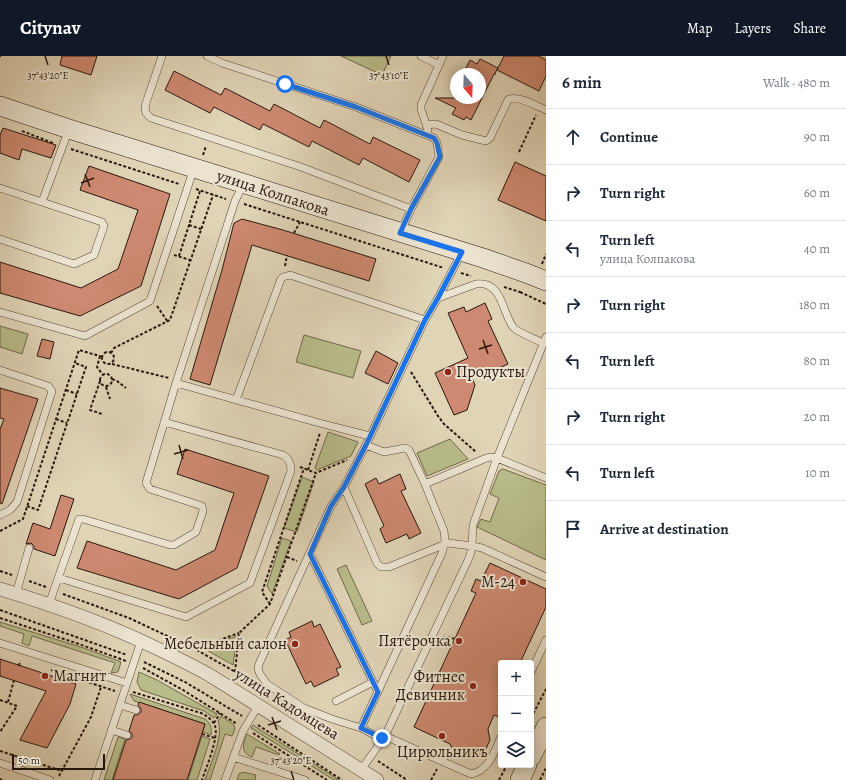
<!DOCTYPE html>
<meta charset="utf-8">
<style>
:root{--surface:#fff;--page:#f2f2f3;--text:#1f2937;--muted:#747a83;--line:#e0e1e3;--accent:#111827}
body{margin:0;font-family:Alegreya,serif;background:var(--page);color:var(--text)}
.controls{position:absolute;right:12px;bottom:12px;display:grid;overflow:hidden;border-radius:4px;box-shadow:0 2px 10px #0003}
.controls button{width:36px;height:36px;display:grid;place-items:center;padding:0;border:0;border-bottom:1px solid var(--line);background:var(--surface);color:var(--text);font:20px sans-serif}
.compass{position:absolute;left:450px;top:12px;width:36px;height:36px;border-radius:50%;background:var(--surface);box-shadow:0 2px 10px #0003;rotate:161deg}
.scale{position:absolute;left:12px;bottom:10px;width:93px;box-sizing:border-box;padding-left:4px;border:2px solid #29170c;border-top:0;font-size:11px;line-height:14px;white-space:nowrap;color:#29170c;-webkit-text-stroke:3px #ebe3d0;paint-order:stroke}
.stop{position:absolute;width:12px;height:12px;margin:-9px;border:3px solid #1a73e8;border-radius:50%;background:#fff}
.stop.end{background:#1a73e8;border-color:#fff;box-shadow:0 1px 4px #0008}
.list{margin:0;padding:0;list-style:none}
h2{display:flex;justify-content:space-between;align-items:center;height:52px;margin:0;padding:0 16px;font-size:17px}
h2 small{font-size:13px;font-weight:400;color:var(--muted)}
.list li{display:grid;grid-template-columns:26px 1fr auto;gap:12px;align-items:center;box-sizing:border-box;height:56px;padding:0 16px;border-top:1px solid var(--line)}
.list b{display:block;font-size:15px;white-space:nowrap}
.list p{margin:0;font-size:13px;white-space:nowrap;color:var(--muted)}
.list em{font-size:13px;font-style:normal;color:var(--muted)}
.icon{flex:none;width:22px;height:22px;fill:none;stroke:currentColor;stroke-width:2;stroke-linecap:round;stroke-linejoin:round}
.map{position:relative;flex:none;width:546px;height:724px;overflow:hidden}
header{display:flex;align-items:center;gap:24px;box-sizing:border-box;height:56px;padding:0 20px;background:var(--accent);color:#fff}
header strong{font-size:19px}
nav{display:flex;gap:22px;margin-inline-start:auto;font-size:14px}
main{display:flex}
aside{flex:1;background:var(--surface)}
.map>svg:first-child{display:block}
.green{fill:#b8bb8a;stroke:#70694b}
.building{fill:#cd8971;stroke:#29170c}
.lines{fill:none;stroke-linecap:round;stroke-linejoin:round}
.lane-casing{stroke:#574637;stroke-width:8}
.street-casing{stroke:#574637;stroke-width:14}
.secondary-casing{stroke:#29170c;stroke-width:20}
.path{stroke:#29170c;stroke-width:2;stroke-dasharray:3 2;stroke-linecap:butt}
.lane{stroke:#ebe3d0;stroke-width:7}
.street{stroke:#ebe3d0;stroke-width:13}
.secondary{stroke:#ebe3d0;stroke-width:19}
.route{stroke:#1a73e8;stroke-width:5}
.ticks{fill:none;stroke:#29170c;stroke-width:1.5}
.poi-dot{fill:#8f2418;stroke:#ebe3d0;stroke-width:1.5}
.labels{text-anchor:middle;dominant-baseline:central;stroke-width:4;stroke-linejoin:round;paint-order:stroke}
.street-label{font-size:16px;fill:#29170c;stroke:#ebe3d0}
.poi-label{font-size:16px;fill:#29170c;stroke:#ebe3d0;text-anchor:end}
.ticks-label{font-size:10px;text-anchor:middle;fill:#29170c;stroke:#ebe3d0;stroke-width:4;stroke-linejoin:round;paint-order:stroke}
</style>
<header>
<strong>Citynav</strong>
<nav><a>Map</a><a>Layers</a><a>Share</a></nav>
</header>
<main>
<div class="map">
<svg width="546" height="724" viewBox="0 0 546 724">
<rect width="100%" height="100%" fill="#e0d4b7"/>
<filter id="stains"><feTurbulence type="fractalNoise" baseFrequency=".005" numOctaves="4"/><feColorMatrix values="0 0 0 0 .2 0 0 0 0 .09 0 0 0 0 .02 0 0 0 .5 -.17"/></filter>
<radialGradient id="worn" r=".72"><stop offset=".6" stop-color="#630" stop-opacity="0"/><stop offset="1" stop-color="#630" stop-opacity=".3"/></radialGradient>
<path class="green" d="M341,0H391L382,19Z
M0,270L28,278L22,298L0,291Z
M304,279L361,295L353,322L296,306Z
M328,376L358,386L351,400L317,414L315,412Z
M450,383L468,403L427,420L417,397Z
M503,413L546,429V504L477,471L481,463L490,466L499,442L490,438L499,415Z
M302,421L314,426L297,476L284,472Z
M282,482L291,485L272,538L267,530Z
M346,509L372,565L362,569L337,513Z
M0,566L84,592L121,606L118,616L111,617L115,607L32,580L29,590L22,587L24,578L0,570Z
M237,580L233,609L203,592Z
M139,616L157,624L217,658L214,662L204,655L141,634L137,626Z
M130,638L205,663C211,668 212,672 211,679L203,676L205,668L134,645Z
M221,660L234,669L235,673L232,680L225,678L210,724H205C210,709 224,680 218,665Z
M253,669L339,724H334L251,672Z
M247,678L280,698L279,699L256,691L252,701C240,697 243,687 247,678Z
M202,680L210,683L197,724H188Z
M118,681L125,683L112,724H104Z
M243,716L256,719L255,724H237L239,718Z"/>
<path class="building" d="M62,0H97L91,19L60,9Z
M504,0H539L546,4V20L539,35L497,14Z
M480,3L498,12L495,17L496,18H494L471,64L466,61L464,64L452,58L456,52L435,42H480V18H463L470,4L477,8Z
M174,15L221,39L225,32L270,55L274,48L320,72L324,64L370,88L373,81L420,104L409,126L363,102L359,109L312,85L309,91L263,68L260,74L214,51L210,57L165,34Z
M3,72L56,89L51,102L22,93L19,104L0,97V79Z
M515,106L546,120V165L498,144Z
M89,110L170,138L141,230L80,260L0,237V206L81,232L118,213L138,154L80,134Z
M242,163L283,174L376,203L369,225L252,189L210,329L190,323L222,214L234,167Z
M485,247L492,263L488,265L508,308L492,315L490,311L471,320L475,329L467,354L454,359L435,317L468,302L448,257L464,251L466,256Z
M42,283L54,286L50,303L37,300Z
M376,295L398,307L388,328L365,317Z
M0,332L38,343L2,448L0,447V373L4,363L0,362Z
M185,393L269,420L237,512L179,543L77,512L87,485L176,514L215,494L234,437L177,418Z
M400,418L406,433L401,435L421,477L409,483L407,478L386,487L380,473L384,470L365,428L376,422L379,428Z
M61,439L74,443L55,500L34,493V490L31,487L26,488L33,467L50,473Z
M490,507L546,533V551L520,607H501V662L494,659L488,673L490,684L485,695L477,701L467,702L454,696L450,688L414,671L476,537L471,535L476,523L481,525Z
M312,565L314,571L320,568L341,611L336,613L339,619L314,631L311,625L306,628L285,584L291,581L289,576Z
M0,603L76,628L70,648L47,692L20,684L46,635L0,620Z
M139,646L205,668L187,724H113L126,684L130,683L132,681V678L129,675L134,659H137L141,656V653L138,649Z"/>
<g class="lines">
<defs>
<path id="lane" d="M162,0L145,50L146,57L151,62L301,111L411,153
M207,0L222,7L356,51L434,82L437,87L439,101L411,153L401,175
M421,0L439,9
M426,69L436,68L462,79L486,85L490,82L508,44C516,38 537,50 546,54
M428,74L421,53V49L443,0
M243,129L235,145L176,327L323,368L370,380
M0,132L102,166L104,170L94,199L74,208L0,183
M42,146L69,73
M438,242L476,228C502,224 502,256 513,271C518,277 536,283 543,287
M0,256L85,280L150,245L194,112
M0,314L48,330L52,335L17,446L10,454L0,459
M236,344L281,223L283,221L290,219L425,264
M366,389L384,396L405,392L409,394L425,428L484,403L490,401L497,402L546,281
M546,422L497,402L473,469L472,490L482,492L546,521
M425,428L444,475L445,485L442,497L361,672L332,663L304,652L267,628L260,618L258,613L259,608L331,450L344,431L366,389L425,264L438,242L462,196
M344,431L377,507L381,511H389L448,487L472,490L470,500L385,680L361,714
M310,498L378,636
M59,522L186,561L250,527L291,415C291,408 289,402 283,399L164,366
M16,538L29,492
M49,548L79,463H83L170,489H174L196,476L203,455L202,450L150,433L146,427L176,327
M0,587L127,627
M531,616L546,584
M336,645L373,626
M120,649L136,654
M361,672L382,683
M111,674L127,679
M385,680L471,718C489,715 494,696 501,681
M233,701L305,724
M0,707L50,724
M95,724L141,585
M225,724L243,675L258,650"/>
<path id="street" d="M0,533C53,549 104,567 154,591C173,600 192,609 211,620L377,724"/>
<path id="secondary" d="M0,50L69,73L483,202L526,217L546,225
M531,701L546,671
M520,724L527,709"/>
</defs>
<use href="#lane" class="lane-casing"/>
<use href="#street" class="street-casing"/>
<use href="#secondary" class="secondary-casing"/>
<path class="path" d="M0,1V0
M22,75L53,87
M71,93L179,128
M519,96L536,59
M203,99L206,90
M196,133L226,143
M244,148L444,212
M189,169L201,173
M294,177L300,166
M174,199L190,204
M179,200L200,135
M542,208L546,198
M285,210L287,199
M461,217L471,220
M504,231L520,236
M520,236L546,248
M157,250L168,266
M102 302a6 6 0 1 1 12 0a6 6 0 1 1-12 0Z
M111,297L114,292L170,264L213,139
M100,300L97,311L103,319
M112,308L169,322
M411,316L438,360L444,368L476,396
M100 324a6 6 0 1 1 12 0a6 6 0 1 1-12 0Z
M112,323L117,325L126,332
M100,325L90,354L102,358
M106,331L110,343
M66,334L77,338
M56,363L67,367
M300,411L316,417L347,404
M308,414L320,377
M27,450L38,454L86,311L75,307
M0,475L23,463L79,294L103,301
M287,501L297,505
M0,515L12,519
M29,525L46,531
M63,538L129,562L195,593L239,618
M270,548L262,536L304,412
M0,554L127,599
M0,562L79,588L126,605
M442,581H448L455,583
M195,593L239,577
M144,606L185,626L242,660
M19,610L20,605
M143,612L183,634L237,668
M51,614L115,635
M235,616L239,577L270,548L316,417
M133,636L201,657C207,660 213,664 215,670C219,682 206,712 202,724
M0,644L17,650L0,676
M8,646L14,624
M531,662L546,633
M214,667L220,657
M258,669L342,724
M253,677L327,724
M202,678L215,682
M0,695L62,715
M378,705L407,724
M59,720L91,661L101,631
M0,723L2,724
M431,724L437,713
M499,724L507,709
M540,724L546,712"/>
<use href="#lane" class="lane"/>
<use href="#street" class="street"/>
<use href="#secondary" class="secondary"/>
</g>
<g class="lines">
<path class="route" d="M285,28L356,51L434,82L437,87L440,101L411,153L400,177L462,196L438,242L425,264L366,389L344,431L331,450L310,498L378,636L361,672L382,682"/>
</g>
<path class="ticks" d="M45,0L48,9M386,0L389,9M85,118L90,131M81,127L94,122M483,284L488,298M479,293L492,289M179,389L183,403M174,398L188,394M272,661L277,674M268,669L281,665M291,715L294,724"/>
<g class="poi-dot">
<circle cx="448" cy="316" r="4"/>
<circle cx="523" cy="526" r="4"/>
<circle cx="459" cy="585" r="4"/>
<circle cx="295" cy="588" r="4"/>
<circle cx="45" cy="620" r="4"/>
<circle cx="473" cy="630" r="4"/>
<circle cx="442" cy="680" r="4"/>
</g>
<g class="labels">
<g class="street-label">
<text transform="translate(273 137) rotate(18)">улица Колпакова</text>
<text transform="translate(287 648) rotate(32)">улица Кадомцева</text>
</g>
<g class="poi-label">
<text x="456" y="316" text-anchor="start">Продукты</text>
<text x="515" y="526">М-24</text>
<text x="451" y="585">Пятёрочка</text>
<text x="287" y="588">Мебельный салон</text>
<text x="53" y="620" text-anchor="start">Магнит</text>
<text x="465" y="621">Фитнес<tspan x="465" dy="18">Девичник</tspan></text>
<text x="442" y="696" text-anchor="middle">Цирюльникъ</text>
</g>
</g>
<g class="ticks-label">
<text x="48" y="23">37°43'20"E</text>
<text x="389" y="23">37°43'10"E</text>
<text x="291" y="708">37°43'20"E</text>
</g>
<rect width="100%" height="100%" filter="url(#stains)"/>
<rect width="100%" height="100%" fill="url(#worn)"/>
</svg>
<div class="controls">
<button>+</button>
<button>−</button>
<button><svg class="icon" aria-label="layers" viewBox="0 0 24 24"><path d="M12 4l9 5-9 5-9-5zM3 14l9 5 9-5"/></svg></button>
</div>
<svg class="compass" viewBox="-18 -18 36 36"><path d="M0-13l5 13h-10z" fill="#e53935"/><path d="M0 13l5-13h-10z" fill="#747a83"/></svg>
<div class="scale">50 m</div>
<div class="stop" style="left:285px;top:28px"></div>
<div class="stop end" style="left:382px;top:682px"></div>
</div>
<aside>
<h2>6 min<small>Walk · 480 m</small></h2>
<ul class="list">
<li><svg class="icon" aria-label="ahead" viewBox="0 0 24 24"><path d="M12 20V5M6 11l6-6 6 6"/></svg><div><b>Continue</b></div><em>90 m</em></li>
<li><svg class="icon" aria-label="right" viewBox="0 0 24 24"><path d="M7 20v-9h11M14 6l5 5-5 5"/></svg><div><b>Turn right</b></div><em>60 m</em></li>
<li><svg class="icon" aria-label="left" viewBox="0 0 24 24"><path d="M17 20v-9H6M10 6l-5 5 5 5"/></svg><div><b>Turn left</b><p>улица Колпакова</p></div><em>40 m</em></li>
<li><svg class="icon" aria-label="right" viewBox="0 0 24 24"><path d="M7 20v-9h11M14 6l5 5-5 5"/></svg><div><b>Turn right</b></div><em>180 m</em></li>
<li><svg class="icon" aria-label="left" viewBox="0 0 24 24"><path d="M17 20v-9H6M10 6l-5 5 5 5"/></svg><div><b>Turn left</b></div><em>80 m</em></li>
<li><svg class="icon" aria-label="right" viewBox="0 0 24 24"><path d="M7 20v-9h11M14 6l5 5-5 5"/></svg><div><b>Turn right</b></div><em>20 m</em></li>
<li><svg class="icon" aria-label="left" viewBox="0 0 24 24"><path d="M17 20v-9H6M10 6l-5 5 5 5"/></svg><div><b>Turn left</b></div><em>10 m</em></li>
<li><svg class="icon" aria-label="arrive" viewBox="0 0 24 24"><path d="M6 21V4h12l-3 4 3 4H6"/></svg><div><b>Arrive at destination</b></div></li>
</ul>
</aside>
</main>
